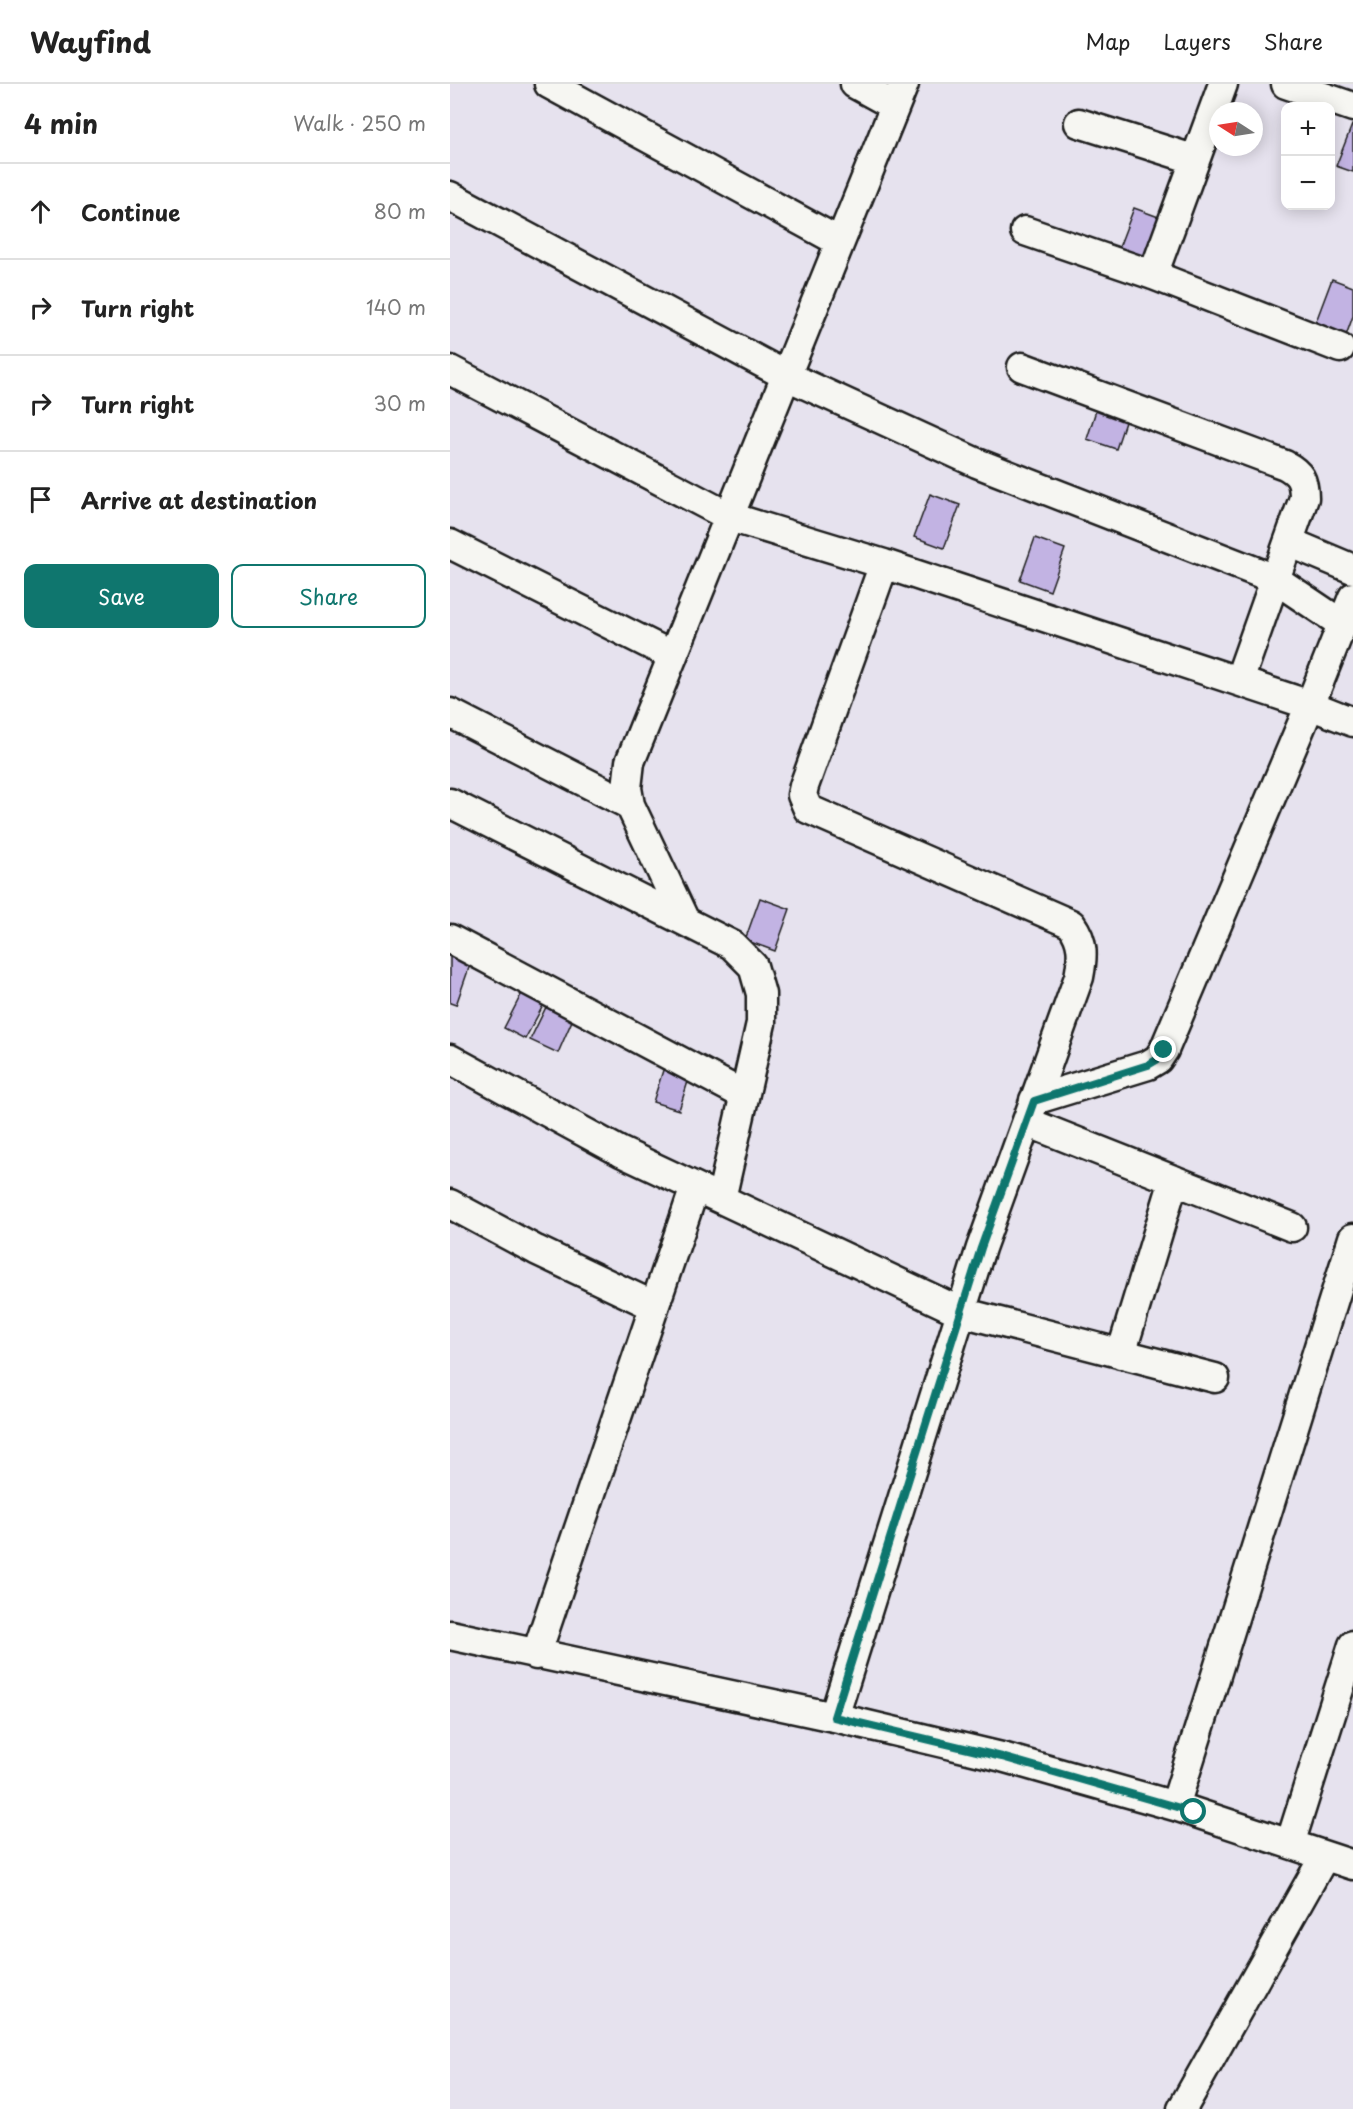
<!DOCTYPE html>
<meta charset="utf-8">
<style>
:root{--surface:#fff;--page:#f2f2f2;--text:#222;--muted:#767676;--line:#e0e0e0;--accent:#0f766e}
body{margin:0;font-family:"Playpen Sans",sans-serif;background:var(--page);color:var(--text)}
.controls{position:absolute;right:18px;top:18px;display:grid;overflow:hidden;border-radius:12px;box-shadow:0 3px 15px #0003}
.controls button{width:54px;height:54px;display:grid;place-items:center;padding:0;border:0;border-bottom:2px solid var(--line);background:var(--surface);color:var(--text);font:30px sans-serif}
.compass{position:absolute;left:759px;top:18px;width:54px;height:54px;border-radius:50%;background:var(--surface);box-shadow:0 3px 15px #0003;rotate:282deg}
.stop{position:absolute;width:18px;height:18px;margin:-14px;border:4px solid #0f766e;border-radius:50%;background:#fff}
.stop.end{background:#0f766e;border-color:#fff;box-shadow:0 2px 6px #0008}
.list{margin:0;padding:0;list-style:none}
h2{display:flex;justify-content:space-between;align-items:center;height:78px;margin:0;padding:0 24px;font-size:26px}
h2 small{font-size:20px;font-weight:400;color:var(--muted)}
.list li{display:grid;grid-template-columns:39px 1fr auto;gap:18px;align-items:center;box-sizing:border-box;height:96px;padding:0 24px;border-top:2px solid var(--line)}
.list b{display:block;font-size:22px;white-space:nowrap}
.list em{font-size:20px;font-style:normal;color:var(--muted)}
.actions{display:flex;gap:12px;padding:18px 24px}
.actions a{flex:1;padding:14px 0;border:2px solid var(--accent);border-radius:12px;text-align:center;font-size:21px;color:var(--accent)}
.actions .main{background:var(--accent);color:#fff}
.icon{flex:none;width:33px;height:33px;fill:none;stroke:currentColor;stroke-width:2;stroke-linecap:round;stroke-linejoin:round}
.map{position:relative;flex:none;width:903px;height:2025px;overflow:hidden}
header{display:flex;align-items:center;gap:36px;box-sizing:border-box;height:84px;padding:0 30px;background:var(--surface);border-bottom:2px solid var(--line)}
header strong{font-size:28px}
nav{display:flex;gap:33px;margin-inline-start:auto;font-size:21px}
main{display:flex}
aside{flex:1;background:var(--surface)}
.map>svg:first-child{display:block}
.building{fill:#c2b3e3;stroke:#1c1c1c;stroke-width:1.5}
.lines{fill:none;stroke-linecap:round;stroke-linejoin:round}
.minor-casing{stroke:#1c1c1c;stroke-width:33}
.minor{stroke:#f6f6f2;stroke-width:28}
.route{stroke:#0f766e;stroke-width:8}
</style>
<header>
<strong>Wayfind</strong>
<nav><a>Map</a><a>Layers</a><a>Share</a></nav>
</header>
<main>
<aside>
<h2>4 min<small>Walk · 250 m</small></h2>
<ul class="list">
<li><svg class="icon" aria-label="ahead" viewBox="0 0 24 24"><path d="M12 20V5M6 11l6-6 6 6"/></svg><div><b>Continue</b></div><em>80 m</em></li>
<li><svg class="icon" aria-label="right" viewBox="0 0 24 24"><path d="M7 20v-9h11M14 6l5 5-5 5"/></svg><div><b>Turn right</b></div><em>140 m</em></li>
<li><svg class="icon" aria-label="right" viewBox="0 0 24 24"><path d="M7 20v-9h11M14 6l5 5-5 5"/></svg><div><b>Turn right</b></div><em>30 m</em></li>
<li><svg class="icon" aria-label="arrive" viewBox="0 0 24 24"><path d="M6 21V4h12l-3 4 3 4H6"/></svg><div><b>Arrive at destination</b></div></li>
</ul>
<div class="actions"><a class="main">Save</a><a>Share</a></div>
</aside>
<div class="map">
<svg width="903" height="2025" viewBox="0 0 903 2025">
<rect width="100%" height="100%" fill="#e6e2ee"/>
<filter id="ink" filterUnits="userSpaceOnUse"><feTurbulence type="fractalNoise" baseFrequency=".0167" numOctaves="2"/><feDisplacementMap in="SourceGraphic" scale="12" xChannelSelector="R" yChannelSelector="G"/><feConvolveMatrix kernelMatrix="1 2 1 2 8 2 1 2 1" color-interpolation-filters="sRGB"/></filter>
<g filter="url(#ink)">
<path class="building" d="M902,41H903V88L886,82Z
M684,124L714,135L698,177L668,166Z
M882,195L903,203V232L893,260L862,248Z
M648,320L678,329L666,365L637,355Z
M480,410L510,421L494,464L464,453Z
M585,454L615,465L600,507L570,496Z
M310,814L340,825L325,867L295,856Z
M0,869L21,878L6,921L0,919Z
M73,907L95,918L75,955L54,944Z
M98,919L124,932L108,969L80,956Z
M215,980L241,988L229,1026L203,1018Z"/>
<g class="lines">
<defs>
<path id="minor" d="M99,0L390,158
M405,0L445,22
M836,0L903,23
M629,39L743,75
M0,112L337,292L527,379L825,495L892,540
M575,147L703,191L890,264
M703,191L773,0
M572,283L835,381C850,389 854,396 854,414L789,597
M0,286L280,433L434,480L860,621L903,638
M839,458L903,485
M0,460L223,572
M0,629L180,721
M0,719L282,861L303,882L311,910V939L271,1115
M235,837L180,721L177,704L180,678L454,0
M0,855L294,1011
M0,975L171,1068L511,1228L765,1294
M584,1016L698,981L708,975L714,966L860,621L903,513
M577,1038L842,1143
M0,1120L86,1166L204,1222
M671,1270L724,1096
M0,1551L384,1633L552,1673L725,1722L903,1781
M86,1571L245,1103
M384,1633L531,1164L629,893C633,872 634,858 621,840L358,725L352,711L354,702L434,480
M725,1722L903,1154
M840,1760L903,1561
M732,2025L874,1773"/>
</defs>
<use href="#minor" class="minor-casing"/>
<use href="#minor" class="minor"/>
</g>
</g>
<g class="lines" filter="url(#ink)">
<path class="route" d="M714,966L708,975L698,981L584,1017L531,1164L384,1633L552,1673L744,1728"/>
</g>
</svg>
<div class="controls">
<button>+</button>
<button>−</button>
</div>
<svg class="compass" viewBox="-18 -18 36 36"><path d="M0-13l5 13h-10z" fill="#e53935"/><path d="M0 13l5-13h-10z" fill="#767676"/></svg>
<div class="stop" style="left:744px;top:1728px"></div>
<div class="stop end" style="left:714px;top:966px"></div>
</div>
</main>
